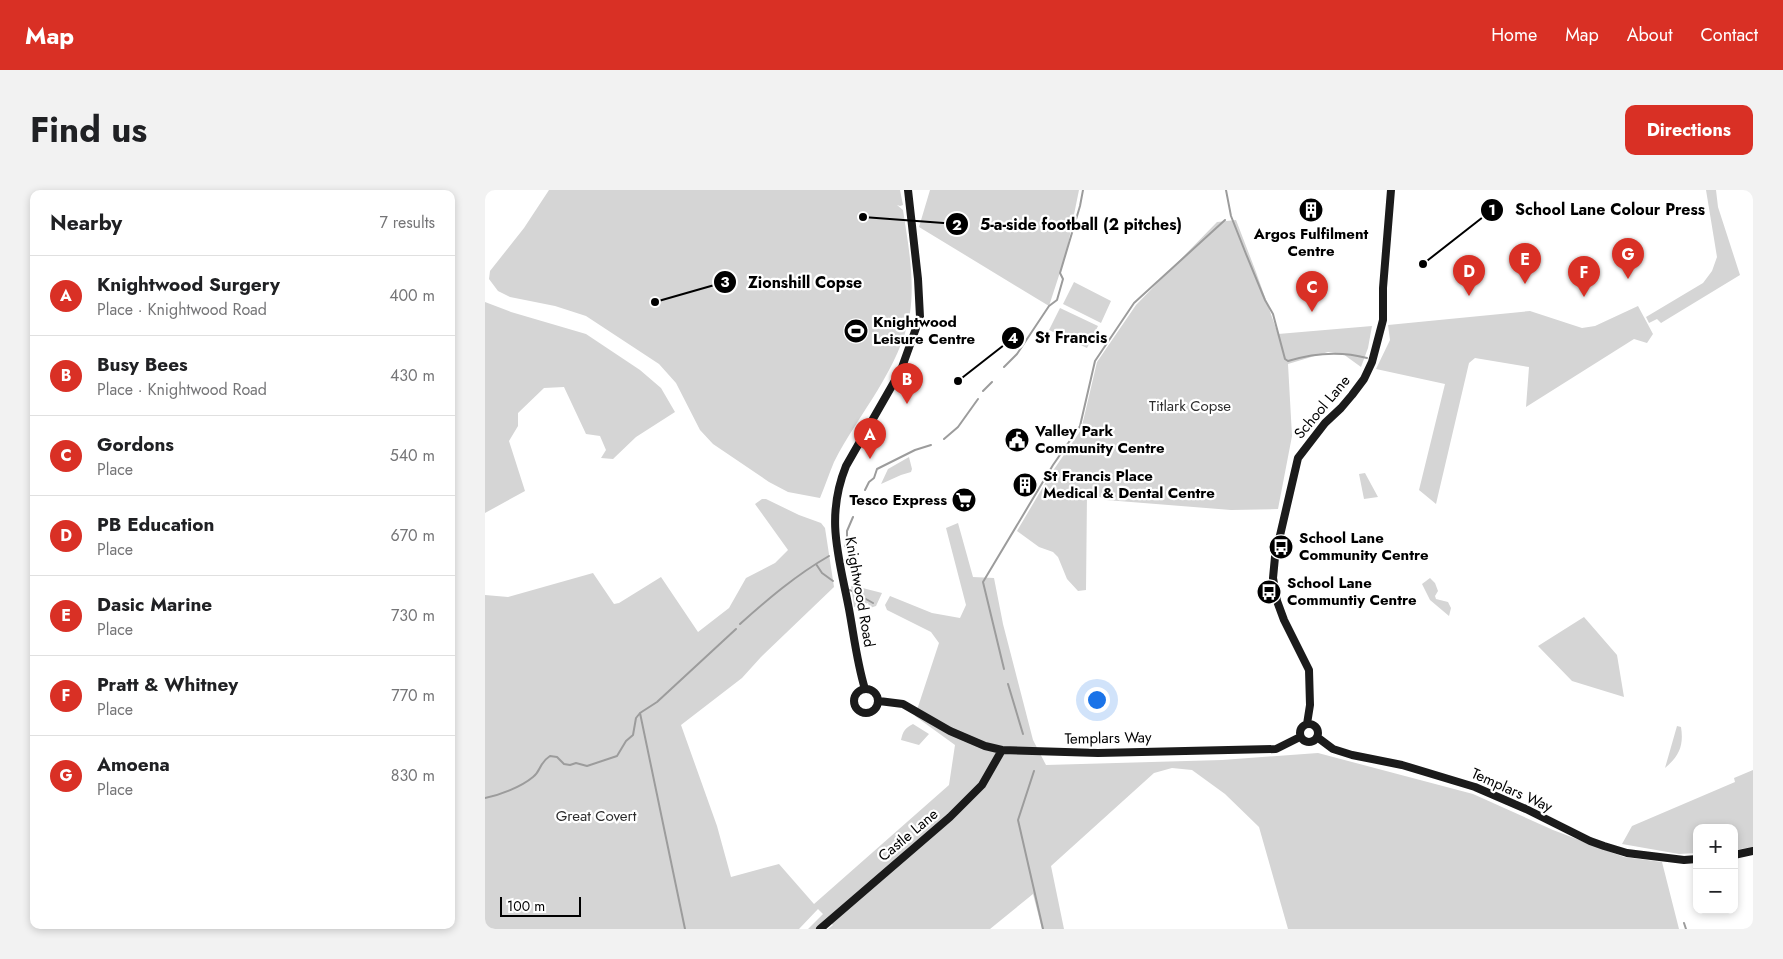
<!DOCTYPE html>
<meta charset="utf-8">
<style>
:root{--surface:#fff;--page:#f2f2f2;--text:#202124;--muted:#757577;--line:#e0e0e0;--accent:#d93025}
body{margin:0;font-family:Jost,sans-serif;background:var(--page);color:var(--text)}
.controls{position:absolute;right:15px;bottom:15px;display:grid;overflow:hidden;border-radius:10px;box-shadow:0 2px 8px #0003}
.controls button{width:45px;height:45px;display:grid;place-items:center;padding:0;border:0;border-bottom:1px solid var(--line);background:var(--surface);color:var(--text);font:25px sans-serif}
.scale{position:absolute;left:15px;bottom:12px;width:81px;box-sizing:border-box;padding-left:5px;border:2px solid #000;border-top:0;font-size:14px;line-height:18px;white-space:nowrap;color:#000;-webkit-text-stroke:4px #fff;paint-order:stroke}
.you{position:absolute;left:611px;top:509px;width:18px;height:18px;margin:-12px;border:4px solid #fff;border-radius:50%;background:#1a73e8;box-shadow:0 0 0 8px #1a73e833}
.badge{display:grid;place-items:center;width:32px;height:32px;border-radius:50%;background:var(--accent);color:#fff;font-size:16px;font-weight:700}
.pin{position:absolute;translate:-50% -41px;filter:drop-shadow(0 1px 2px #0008)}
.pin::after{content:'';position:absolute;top:26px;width:18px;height:15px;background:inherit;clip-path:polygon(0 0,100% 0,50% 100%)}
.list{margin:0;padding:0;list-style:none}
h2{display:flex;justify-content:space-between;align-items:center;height:65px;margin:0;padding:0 20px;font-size:21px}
h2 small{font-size:16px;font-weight:400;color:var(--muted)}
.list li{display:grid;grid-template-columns:32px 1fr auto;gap:15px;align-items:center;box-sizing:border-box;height:80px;padding:0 20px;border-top:1px solid var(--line)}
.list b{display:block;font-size:19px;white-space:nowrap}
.list p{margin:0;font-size:16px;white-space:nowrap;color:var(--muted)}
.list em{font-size:16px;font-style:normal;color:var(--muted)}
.map{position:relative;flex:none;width:1268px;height:739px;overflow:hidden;border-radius:10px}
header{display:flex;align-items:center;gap:30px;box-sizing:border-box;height:70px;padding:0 25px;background:var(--accent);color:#fff}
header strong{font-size:24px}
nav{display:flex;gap:28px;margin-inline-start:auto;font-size:18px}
.intro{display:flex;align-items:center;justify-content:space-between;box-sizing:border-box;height:120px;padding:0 30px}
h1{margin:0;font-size:35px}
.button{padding:12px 22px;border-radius:10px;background:var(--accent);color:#fff;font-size:18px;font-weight:700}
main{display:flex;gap:30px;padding:0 30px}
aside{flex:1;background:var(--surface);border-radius:10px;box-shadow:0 2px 8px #0003}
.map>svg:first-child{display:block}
.green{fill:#d5d5d5}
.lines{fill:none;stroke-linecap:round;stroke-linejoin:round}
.stream{stroke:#9c9c9c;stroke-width:2}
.secondary{stroke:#1b1b1b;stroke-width:8}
.labels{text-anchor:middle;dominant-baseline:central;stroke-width:4.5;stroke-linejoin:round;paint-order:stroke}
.poi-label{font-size:15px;font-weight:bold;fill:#000;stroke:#fff;text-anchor:start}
.park-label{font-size:15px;fill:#2c2c2c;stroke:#fff}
.street-label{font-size:15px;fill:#000;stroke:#fff}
.leader{fill:none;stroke:#000;stroke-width:2}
.callout-dot{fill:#000;stroke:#fff;stroke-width:2}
.mark-label{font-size:15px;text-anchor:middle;font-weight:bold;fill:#fff}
.callout-label{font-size:16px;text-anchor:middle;font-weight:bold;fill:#000;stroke:#fff;stroke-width:4.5;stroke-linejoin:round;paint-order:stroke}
</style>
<header>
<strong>Map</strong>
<nav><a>Home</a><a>Map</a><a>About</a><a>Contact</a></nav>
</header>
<div class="intro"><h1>Find us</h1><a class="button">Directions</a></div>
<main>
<aside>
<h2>Nearby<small>7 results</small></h2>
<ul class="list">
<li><span class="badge">A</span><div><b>Knightwood Surgery</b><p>Place · Knightwood Road</p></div><em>400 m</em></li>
<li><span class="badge">B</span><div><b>Busy Bees</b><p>Place · Knightwood Road</p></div><em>430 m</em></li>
<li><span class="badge">C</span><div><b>Gordons</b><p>Place</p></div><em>540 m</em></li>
<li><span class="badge">D</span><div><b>PB Education</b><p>Place</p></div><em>670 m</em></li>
<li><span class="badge">E</span><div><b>Dasic Marine</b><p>Place</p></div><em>730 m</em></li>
<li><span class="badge">F</span><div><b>Pratt &amp; Whitney</b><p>Place</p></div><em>770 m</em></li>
<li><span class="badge">G</span><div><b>Amoena</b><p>Place</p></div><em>830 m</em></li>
</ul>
</aside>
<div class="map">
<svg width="1268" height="739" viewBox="0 0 1268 739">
<rect width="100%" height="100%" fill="#fff"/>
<path class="green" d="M64,0H415L418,15L415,16L412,15L418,20C423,53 430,89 425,123C415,179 374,223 349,272C344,284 340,296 335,308L303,302L284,292L228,254L215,240L191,193L174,174L101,126L70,116L25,107L13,101L4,89L5,81L39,38Z
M445,0H594L581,64L564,116L434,37Z
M1221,0H1231L1233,17L1255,85L1176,133L1172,129L1164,133L1161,127L1218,93L1227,81L1232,67Z
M751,30L771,82L793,144L887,136L883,158L876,177L858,164L843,162L803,174L807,246L793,319L746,320L621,310L607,303L602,305L601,400L593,401L582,389L573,367L568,362L554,357L532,341L565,285L596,240L612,172L651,115L732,32Z
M589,92L626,111L616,133L578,114Z
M0,112L26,122L101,144L155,180L176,198L190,222L151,247L128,269L116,268L121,260L115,246L101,244L79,197L59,198L33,223V236L24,251L40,301L0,323Z
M1153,116L1168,144L1162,153L1149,149L1041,217L1044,177L990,168L984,173L951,314L934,300L960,194L891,179L905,150L903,135L1045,121L1097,138L1110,136Z
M575,118L613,136L602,158L564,140Z
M424,267L427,279L426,282L416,285L396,294L403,279Z
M880,283L893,307L879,309L874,284Z
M277,309H281L314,325L336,333L340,338L349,397L276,467L257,488L196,535L232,636L246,687L294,674L329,714L464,595L470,555L430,526L454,453L446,442L402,420L400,415L405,406L447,423L475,428L481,415L461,338L473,333L488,387L509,388L518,434L548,550L561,575L737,570L833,563L988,604L1068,640L1139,667L1177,672L1194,739H803L774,637L740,604L707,580L687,578L669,583L566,676L579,739H557L548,704L505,739H343L348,735L342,729L331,739H323L338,724L333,719L314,739H0V405L23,407L108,383L129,414L134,413L176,387L213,442L244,418L261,388L290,373L303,360L270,314Z
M945,388L950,393L953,401L950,406L951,409L963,412L966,418L964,426L945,410L937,394Z
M366,395L397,403L391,416L385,418L383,413L369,417Z
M1099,427L1132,465L1139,507L1087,491L1053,456Z
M428,534L444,544L434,555L416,550C418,541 420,538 428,534Z
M1192,536L1196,537C1199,556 1194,566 1180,578Z
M1268,580V657L1249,660V638H1212V663L1194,664L1137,654L1147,636L1250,592L1249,588Z"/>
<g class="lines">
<path class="stream" d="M741,0L746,26L761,64L780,110L788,124L800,169L803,171C829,163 856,161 882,168
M519,177L532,164L564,116L572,110L578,89L575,83L595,16L598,0
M498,201L507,192
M459,249L473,237L493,209
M380,300L384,292L389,288L392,279L430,260L446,255
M360,356L362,352V341L368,327
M331,374L337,383L348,391
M365,400L388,413
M255,434C283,409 311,385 344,366
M519,479L498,392L568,275L595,236L610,171L649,113L740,30
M523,494L538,544
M155,523L200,739
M549,581L533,630L558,739
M0,608C15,605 36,597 48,587C56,581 54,573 65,566L72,567L79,574L85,575L91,573L102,576L132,566L141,551L148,545L151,528L155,523L172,512L251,439
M1199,733L1201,739"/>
<path class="secondary" d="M380,499C372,473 369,446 364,419C354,367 340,328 361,276L416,180L435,127L433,89L423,0
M369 511a12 12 0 1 1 24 0a12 12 0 1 1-24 0Z
M394,511L418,514L465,541L500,556L517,560L613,563L791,559L815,547
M815 543a9 9 0 1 1 18 0a9 9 0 1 1-18 0Z
M822,534L825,515L824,480L799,430L792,411L788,388L790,367L813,268L840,233L856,218L867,205L879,189L887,172L898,130V98L906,0
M832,547L848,559L867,565L917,575L990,597L1041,619L1105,651L1119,656L1142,663L1199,670L1212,669
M1249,665L1268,661
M335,739L465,627L497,595L517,560"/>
</g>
<defs>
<symbol id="building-disc" viewBox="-11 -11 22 22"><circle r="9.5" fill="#000" stroke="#fff"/><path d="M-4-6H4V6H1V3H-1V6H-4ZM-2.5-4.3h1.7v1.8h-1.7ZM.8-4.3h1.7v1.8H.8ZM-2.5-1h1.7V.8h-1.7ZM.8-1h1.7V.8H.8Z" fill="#fff"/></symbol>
<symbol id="stadium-disc" viewBox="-11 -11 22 22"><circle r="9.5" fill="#000" stroke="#fff"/><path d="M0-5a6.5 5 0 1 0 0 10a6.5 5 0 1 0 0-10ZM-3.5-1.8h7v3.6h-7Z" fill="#fff"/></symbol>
<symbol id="civic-disc" viewBox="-11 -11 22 22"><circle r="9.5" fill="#000" stroke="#fff"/><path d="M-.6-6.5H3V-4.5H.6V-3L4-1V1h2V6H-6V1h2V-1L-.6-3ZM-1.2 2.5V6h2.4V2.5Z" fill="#fff"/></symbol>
<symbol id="supermarket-disc" viewBox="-11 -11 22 22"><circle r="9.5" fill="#000" stroke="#fff"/><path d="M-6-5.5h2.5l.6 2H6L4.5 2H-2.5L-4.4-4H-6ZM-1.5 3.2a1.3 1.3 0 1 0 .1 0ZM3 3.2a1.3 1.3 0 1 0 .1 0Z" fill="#fff"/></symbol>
<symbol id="bus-disc" viewBox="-11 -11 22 22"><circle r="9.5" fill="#000" stroke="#fff"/><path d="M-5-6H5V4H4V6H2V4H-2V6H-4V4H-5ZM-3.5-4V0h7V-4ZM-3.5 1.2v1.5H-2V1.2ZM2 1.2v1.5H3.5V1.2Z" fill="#fff"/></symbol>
</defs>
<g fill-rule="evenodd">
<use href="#building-disc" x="812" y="6" width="28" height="28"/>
<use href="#stadium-disc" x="357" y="127" width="28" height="28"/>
<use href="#civic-disc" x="518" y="236" width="28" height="28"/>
<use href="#building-disc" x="526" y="281" width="28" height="28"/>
<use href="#supermarket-disc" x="465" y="296" width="28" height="28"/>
<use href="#bus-disc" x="782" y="343" width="28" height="28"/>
<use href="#bus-disc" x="770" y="388" width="28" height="28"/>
</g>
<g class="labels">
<g class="poi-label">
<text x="826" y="44" text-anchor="middle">Argos Fulfilment<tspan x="826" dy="17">Centre</tspan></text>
<text x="388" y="132">Knightwood<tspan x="388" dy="17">Leisure Centre</tspan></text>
<text x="550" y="241">Valley Park<tspan x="550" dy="17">Community Centre</tspan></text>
<text x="558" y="286">St Francis Place<tspan x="558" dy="17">Medical &amp; Dental Centre</tspan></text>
<text x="462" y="310" text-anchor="end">Tesco Express</text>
<text x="814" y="348">School Lane<tspan x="814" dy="17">Community Centre</tspan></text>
<text x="802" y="393">School Lane<tspan x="802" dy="17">Communtiy Centre</tspan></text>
</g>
<g class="park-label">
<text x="705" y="216">Titlark Copse</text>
<text x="111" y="626">Great Covert</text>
</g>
<g class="street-label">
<text transform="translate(837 217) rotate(-50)">School Lane</text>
<text transform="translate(375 402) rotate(80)">Knightwood Road</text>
<text transform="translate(623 548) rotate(-1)">Templars Way</text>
<text transform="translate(1027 600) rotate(24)">Templars Way</text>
<text transform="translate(423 645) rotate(-40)">Castle Lane</text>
</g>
</g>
<path class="leader" d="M938 74L1007 20M378 27L472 34M170 112L240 92M473 191L528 148"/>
<g class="callout-dot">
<circle cx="938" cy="74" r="5"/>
<circle cx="378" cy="27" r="5"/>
<circle cx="170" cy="112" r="5"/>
<circle cx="473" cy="191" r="5"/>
<circle cx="1007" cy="20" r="12"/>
<circle cx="472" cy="34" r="12"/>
<circle cx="240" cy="92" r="12"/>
<circle cx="528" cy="148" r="12"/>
</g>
<g class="mark-label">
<text x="1007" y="25">1</text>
<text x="472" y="40">2</text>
<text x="240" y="97">3</text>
<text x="528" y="153">4</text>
</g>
<g class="callout-label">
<text x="1125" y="25">School Lane Colour Press</text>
<text x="596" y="40">5-a-side football (2 pitches)</text>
<text x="320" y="98">Zionshill Copse</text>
<text x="586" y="153">St Francis</text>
</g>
</svg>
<div class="controls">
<button>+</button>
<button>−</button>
</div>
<div class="scale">100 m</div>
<div class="you"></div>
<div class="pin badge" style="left:385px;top:269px">A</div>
<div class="pin badge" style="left:422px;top:214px">B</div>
<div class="pin badge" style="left:827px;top:122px">C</div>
<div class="pin badge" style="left:984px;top:106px">D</div>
<div class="pin badge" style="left:1040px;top:94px">E</div>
<div class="pin badge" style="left:1099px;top:107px">F</div>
<div class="pin badge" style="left:1143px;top:89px">G</div>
</div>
</main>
